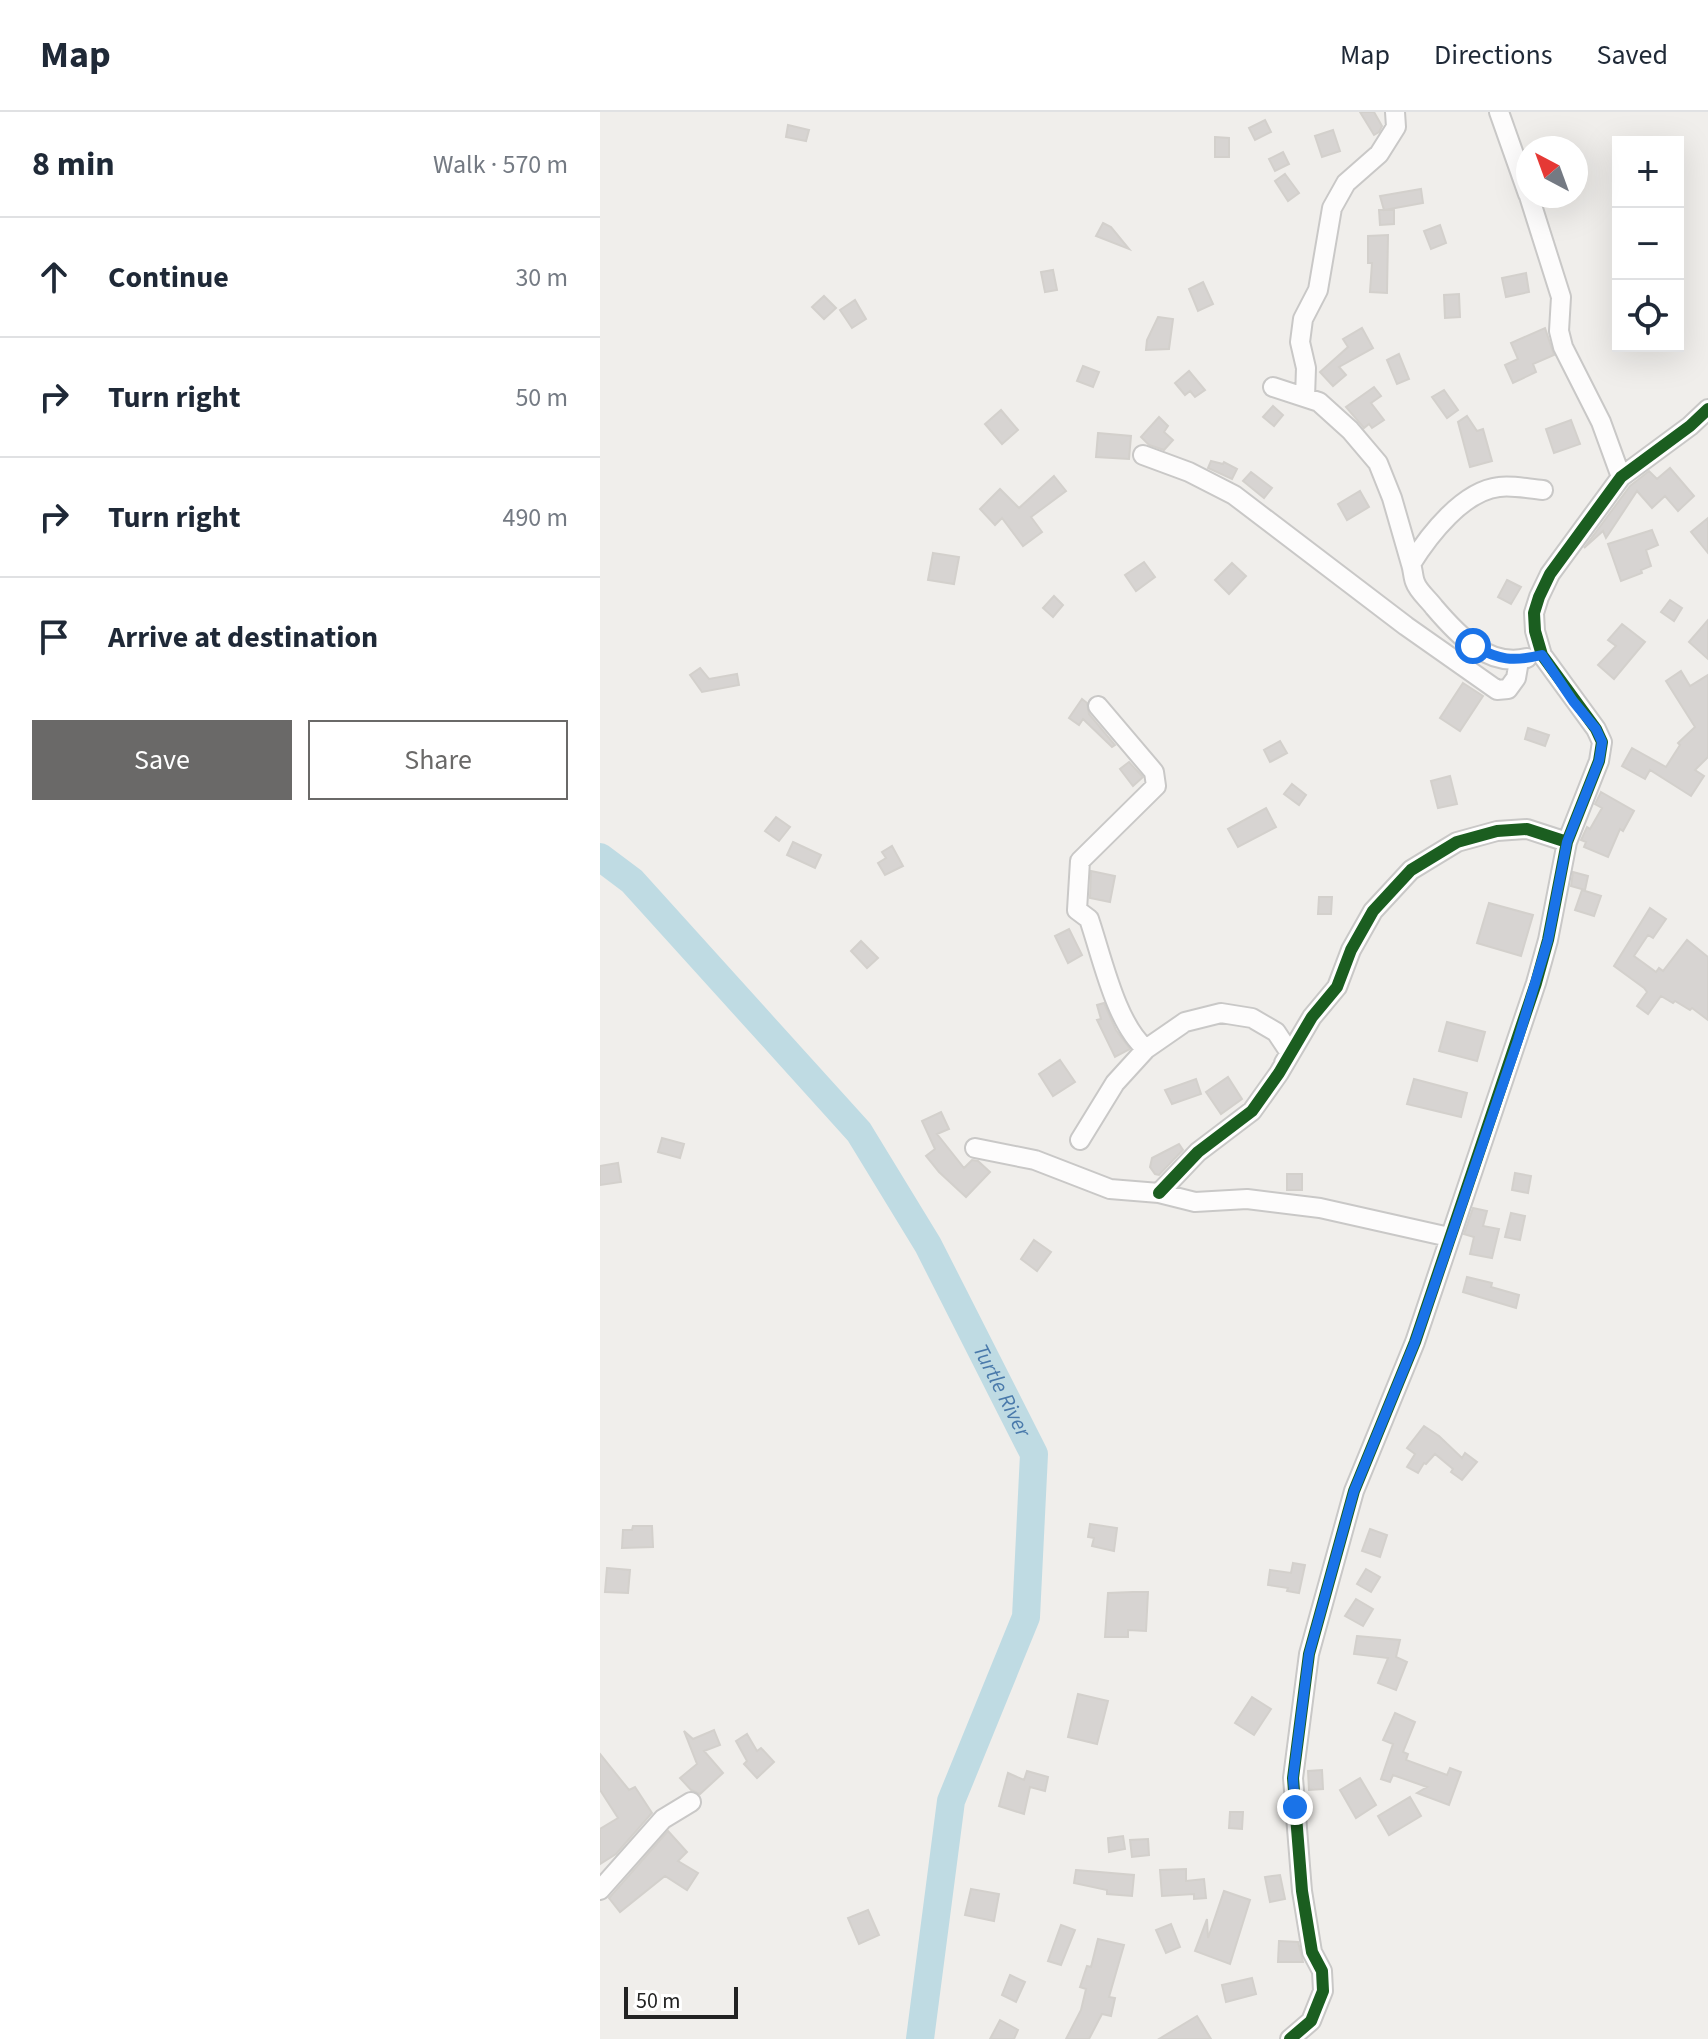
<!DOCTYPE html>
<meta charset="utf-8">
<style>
:root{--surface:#fff;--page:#f6f6f7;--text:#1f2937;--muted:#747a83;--line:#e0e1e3;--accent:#6a6968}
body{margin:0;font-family:"Source Sans 3",sans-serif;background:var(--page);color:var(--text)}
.controls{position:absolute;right:24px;top:24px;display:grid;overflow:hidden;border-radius:0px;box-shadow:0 8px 32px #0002}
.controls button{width:72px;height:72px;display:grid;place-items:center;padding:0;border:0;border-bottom:2px solid var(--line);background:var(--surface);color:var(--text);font:40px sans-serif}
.compass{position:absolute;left:916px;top:24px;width:72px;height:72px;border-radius:50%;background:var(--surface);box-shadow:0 8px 32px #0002;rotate:319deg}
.scale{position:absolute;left:24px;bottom:20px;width:114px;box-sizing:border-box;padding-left:8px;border:4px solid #222;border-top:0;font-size:22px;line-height:28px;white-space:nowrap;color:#222;-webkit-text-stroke:6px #fff;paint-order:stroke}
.stop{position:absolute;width:24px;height:24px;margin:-18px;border:6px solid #1a73e8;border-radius:50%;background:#fff}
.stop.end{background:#1a73e8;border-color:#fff;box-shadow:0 2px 8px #0008}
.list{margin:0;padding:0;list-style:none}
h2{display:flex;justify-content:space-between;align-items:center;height:104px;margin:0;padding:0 32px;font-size:34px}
h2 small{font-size:26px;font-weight:400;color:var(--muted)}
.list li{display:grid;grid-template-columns:52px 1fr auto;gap:24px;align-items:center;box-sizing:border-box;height:120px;padding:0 32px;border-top:2px solid var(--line)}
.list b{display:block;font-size:30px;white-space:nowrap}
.list em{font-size:26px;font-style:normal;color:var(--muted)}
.actions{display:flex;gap:16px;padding:24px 32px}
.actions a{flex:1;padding:18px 0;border:2px solid var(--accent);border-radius:0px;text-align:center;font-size:28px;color:var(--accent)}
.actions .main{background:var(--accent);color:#fff}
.icon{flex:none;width:44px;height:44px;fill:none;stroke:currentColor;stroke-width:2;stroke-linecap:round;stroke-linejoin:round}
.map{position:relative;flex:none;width:1108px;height:1927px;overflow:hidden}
header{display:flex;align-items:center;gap:48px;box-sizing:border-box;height:112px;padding:0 40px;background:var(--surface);border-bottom:2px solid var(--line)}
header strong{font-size:38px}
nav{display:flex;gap:44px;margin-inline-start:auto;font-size:28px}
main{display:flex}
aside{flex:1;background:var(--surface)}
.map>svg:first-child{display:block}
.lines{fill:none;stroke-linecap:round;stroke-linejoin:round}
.river{stroke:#bfdbe3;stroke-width:28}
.building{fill:#d7d4d2;stroke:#d3d0cc;stroke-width:2}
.minor-casing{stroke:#c9c8c7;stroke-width:22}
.minor{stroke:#fdfcfc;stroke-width:18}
.cycleway-casing{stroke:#fff;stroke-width:17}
.cycleway{stroke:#1b5e20;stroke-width:12}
.route{stroke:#1a73e8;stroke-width:10}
.labels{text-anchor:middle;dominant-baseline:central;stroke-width:7;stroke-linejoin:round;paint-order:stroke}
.water-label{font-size:22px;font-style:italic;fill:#4a7aab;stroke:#fff}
</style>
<header>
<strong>Map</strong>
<nav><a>Map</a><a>Directions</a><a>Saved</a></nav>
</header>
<main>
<aside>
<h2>8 min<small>Walk · 570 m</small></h2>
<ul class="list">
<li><svg class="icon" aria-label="ahead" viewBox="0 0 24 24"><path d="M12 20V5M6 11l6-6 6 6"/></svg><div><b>Continue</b></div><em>30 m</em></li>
<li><svg class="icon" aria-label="right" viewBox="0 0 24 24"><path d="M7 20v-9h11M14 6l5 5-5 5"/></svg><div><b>Turn right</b></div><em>50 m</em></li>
<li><svg class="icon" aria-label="right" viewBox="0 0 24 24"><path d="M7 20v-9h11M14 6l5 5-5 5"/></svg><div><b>Turn right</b></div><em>490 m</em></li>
<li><svg class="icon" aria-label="arrive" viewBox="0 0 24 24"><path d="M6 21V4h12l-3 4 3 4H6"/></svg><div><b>Arrive at destination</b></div></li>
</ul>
<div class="actions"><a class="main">Save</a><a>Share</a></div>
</aside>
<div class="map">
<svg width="1108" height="1927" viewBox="0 0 1108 1927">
<rect width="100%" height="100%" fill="#f0eeeb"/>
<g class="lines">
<path class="river" id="s1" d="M0,745L32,769L259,1020L328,1133L434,1342L426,1505L351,1689L320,1927"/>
</g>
<path class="building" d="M760,0H774L782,14L779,20L774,23Z
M665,8L671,20L655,28L649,16Z
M188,13L209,18L206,29L186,25Z
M733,18L740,39L722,45L715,24Z
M615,25L629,26V45H615Z
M683,40L689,52L675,59L669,47Z
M685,62L699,81L688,89L675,69Z
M821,77L823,91L784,98L780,84Z
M779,98H794V112L780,113Z
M503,111L511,115L529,137L496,124Z
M840,113L846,131L831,137L824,119Z
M788,123L787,181L770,180L772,151H768V124Z
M453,158L457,178L445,180L441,160Z
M926,161L929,180L906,185L902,166Z
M603,170L613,192L598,199L589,177Z
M859,182L860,205L845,206L844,183Z
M224,184L236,196L224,207L212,195Z
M255,188L266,207L252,216L240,198Z
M558,205L573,207L569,237L546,238L547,228Z
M762,216L773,236L739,255L746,263L733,274L720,260L748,235L743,227Z
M945,216L954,243L933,252L936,260L913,271L905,253L918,247L911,231Z
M799,242L809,267L797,272L787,248Z
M483,254L499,260L493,275L477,269Z
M589,259L605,278L595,285L590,279L585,283L575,271Z
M774,275L781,284L771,291L784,308L772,316L769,312L764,316L746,295Z
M844,278L858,298L847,306L832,285Z
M673,294L683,303L674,314L663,305Z
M401,298L418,318L402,332L385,312Z
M867,304L877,319L883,317L892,349L870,355L858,310Z
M559,305L568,314L564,320L573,328L564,338L549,333L541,325Z
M971,308L980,332L954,341L946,317Z
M498,321L531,324L529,347L496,345Z
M611,349L623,352L624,350L637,357L632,367L608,356Z
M1070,356L1094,384L1078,399L1065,384L1052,396L1037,379L1006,426L1003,419L984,436L1030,374L1049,359L1057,367Z
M651,360L672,376L664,386L643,369Z
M454,364L466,379L431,405L442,420L423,434L402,406L395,413L380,397L400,377L419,396Z
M760,379L769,395L747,408L738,392Z
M1108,406V441L1091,420Z
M1052,418L1058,433L1046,438L1051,454L1041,458L1042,461L1021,469L1008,432Z
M333,441L359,445L354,472L328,468Z
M544,450L555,465L536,479L525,463Z
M632,451L646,464L629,482L615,468Z
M907,468L921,475L911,492L898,485Z
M454,484L463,493L453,505L443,496Z
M1070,488L1082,496L1074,509L1061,500Z
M1108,508V547L1089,530Z
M1022,512L1045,530L1014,567L998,553L1016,534L1008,528Z
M100,556L109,567L137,562L139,573L102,580L90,563Z
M1081,559L1090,574L1108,563V645L1095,658L1104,664L1091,684L1050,658L1045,667L1022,654L1032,636L1066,655L1080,633L1078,631L1095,615L1066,569Z
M863,571L883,584L860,619L840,606Z
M482,587L487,591L489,602L515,633L512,635L483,607L479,613L469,606Z
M928,616L949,623L945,634L925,627Z
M680,629L687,641L670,650L664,638Z
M529,650L543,665L533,674L520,657Z
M850,664L857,692L838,696L831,669Z
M692,672L706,683L699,693L684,682Z
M1001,680L1034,699L1023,719L1020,717L1008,745L984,735L986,730L981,728L987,715L990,717L1002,696L995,692Z
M666,696L676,715L638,735L628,717Z
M176,705L190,715L179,729L165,719Z
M193,730L221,743L215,756L187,743Z
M292,734L303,754L285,763L278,751L286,746L282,740Z
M491,759L515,764L510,790L490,786Z
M973,760L988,764L985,778L971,774Z
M982,778L1001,784L994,804L975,798Z
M719,785H732L731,802H718Z
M889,791L933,803L921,844L877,831Z
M1050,796L1066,807L1053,826L1048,823L1034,844L1056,860L1059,856L1063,859L1087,828L1108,845V908L1092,896L1090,898L1075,889L1073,891L1061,884L1048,902L1037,894L1047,880L1044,876L1014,854Z
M469,817L482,843L468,851L455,824Z
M261,829L278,846L267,856L251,839Z
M504,891L516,918L530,937L515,945L497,908L501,907L497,893Z
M847,910L885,920L877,949L839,939Z
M460,948L475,970L453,984L439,962Z
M628,965L642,987L621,1002L606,980Z
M596,967L601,982L572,992L565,978Z
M814,967L867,981L861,1005L807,992Z
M341,1000L349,1017L337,1022L364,1056L372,1048L378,1049L390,1060L366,1085L339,1060L326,1044L335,1037L322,1009Z
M62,1026L84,1032L80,1046L58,1040Z
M579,1032L583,1038L559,1063L555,1062L550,1055L552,1046Z
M18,1051L21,1070L0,1073V1054Z
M915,1061L931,1064L928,1081L912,1078Z
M687,1062H702V1078H687Z
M873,1096L887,1099L883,1114L899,1117L892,1146L870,1142L874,1125L864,1122Z
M911,1101L925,1104L920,1128L905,1125Z
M434,1128L451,1140L437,1159L421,1147Z
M867,1165L892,1171L891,1175L919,1183L916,1196L863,1180Z
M824,1314L839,1324L862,1346L865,1341L877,1350L862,1368L851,1360L853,1357L835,1342L826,1352L824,1351L818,1361L807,1355L815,1342L807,1336Z
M490,1412L517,1416L514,1439L492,1434L494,1426L488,1425Z
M33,1414H52L53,1435L22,1436L23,1418H32Z
M770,1417L787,1423L780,1445L762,1439Z
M693,1451L705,1453L699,1481L687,1479L688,1476L668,1473L670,1458L691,1461Z
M7,1456L30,1458L28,1481L5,1480Z
M766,1457L780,1465L771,1480L757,1472Z
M533,1480H548L546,1519L528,1518V1525H505L508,1481Z
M756,1487L773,1497L763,1514L745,1504Z
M757,1524L800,1528L796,1545L807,1550L796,1578L778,1571L788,1546L754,1542Z
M478,1582L508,1589L497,1632L468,1625Z
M652,1585L671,1597L654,1623L635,1611Z
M795,1601L815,1610L803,1640L808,1642L806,1648L847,1663L850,1656L861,1660L849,1693L817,1681L827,1675L793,1663L790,1670L781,1667L793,1632L783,1628Z
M114,1618L120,1633L104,1639L123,1661L100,1682L91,1678L80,1666L97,1652L84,1619L93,1627Z
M147,1622L157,1639L161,1636L174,1650L157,1666L144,1652L147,1649L136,1629Z
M0,1642L29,1678L35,1675L52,1701L16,1742L0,1752V1717L18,1706L0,1678Z
M722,1658L723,1677L709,1678L708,1659Z
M427,1659L448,1665L445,1679L430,1675L424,1702L399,1694L408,1661L424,1668Z
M760,1666L776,1693L756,1706L740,1678Z
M810,1685L821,1704L789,1723L778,1704Z
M630,1700H643L642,1717L629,1716Z
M68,1719L87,1740L78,1749L98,1761L87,1778L65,1764L20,1800L9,1786Z
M523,1724L525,1737L509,1740L508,1726Z
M548,1727L549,1743L532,1745L530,1728Z
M586,1757V1769L604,1767L606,1786L594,1787V1782L562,1784L560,1758Z
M476,1758L534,1763L532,1784L507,1782V1778L474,1771Z
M680,1763L685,1787L670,1790L665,1765Z
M371,1777L399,1782L394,1809L365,1803Z
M624,1779L650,1788L630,1852L595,1839L607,1807L608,1826Z
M268,1798L279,1823L259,1832L248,1806Z
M571,1812L580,1835L566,1841L556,1818Z
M461,1813L475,1818L461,1853L448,1849Z
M498,1827L524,1833L509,1885L515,1886L511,1904L502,1902L489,1927H466L481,1898L486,1877L480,1875L487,1854L491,1855Z
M679,1829L698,1830L703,1850H678Z
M410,1863L425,1870L416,1890L402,1883Z
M652,1866L656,1882L626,1890L622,1873Z
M597,1904L611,1927H559Z
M400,1908L418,1918L414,1927H390Z"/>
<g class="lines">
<defs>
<path id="minor" d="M899,0L928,82
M929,84L961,185L959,219L963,235L1001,310L1021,365
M673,275L719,290L750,318L778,351L792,386L811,452
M705,285L706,256L700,230L703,207L718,178L732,96L746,71L779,42L796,15L795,0
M543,343L589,360L634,383L806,514L897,578L908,577L916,566L919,549
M927,546C888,556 857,522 834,495C828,487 818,479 815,470C813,465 813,458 811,452C829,423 863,379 899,375C913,373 929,377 943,378
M498,594L554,660L556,674L480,749L477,798L489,807C502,845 516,912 546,937
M480,1028L515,971L546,937L585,910L621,901L652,906L676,920L690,941L684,951
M375,1036L435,1048L510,1077L559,1081L595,1090L647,1087L720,1096L849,1125
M559,1081L598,1040L652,999L679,961L712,905L737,875L751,838L773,799L811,758L857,730L897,719L927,717L967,730
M0,1778L63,1707L91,1690
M690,1927L711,1909L723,1879L722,1859L712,1840L702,1779L693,1666L709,1542L754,1379L815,1230L936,871L948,828L967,730L999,649L1002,630L996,617L942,543L935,519L934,501L939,485L950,462L1021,365L1090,314L1108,297"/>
</defs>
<use href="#minor" class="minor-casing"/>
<use href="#minor" class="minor"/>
<defs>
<path id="cycleway" d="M559,1081L598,1040L652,999L679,961L712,905L737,875L751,838L773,799L811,758L857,730L897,719L927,717L967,730
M690,1927L711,1909L723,1879L722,1859L712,1840L702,1779L693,1666L709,1542L754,1379L815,1230L936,871L948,828L967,730L999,649L1002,630L996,617L942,543L935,519L934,501L939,485L950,462L1021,365L1090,314L1108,297"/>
</defs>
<use href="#cycleway" class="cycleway-casing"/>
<use href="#cycleway" class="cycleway"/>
</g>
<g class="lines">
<path class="route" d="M695,1695L693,1666L709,1542L754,1379L815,1230L918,928L948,828L967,730L999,649L1002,630L996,617L973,589L942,543C912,550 900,548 873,534"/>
</g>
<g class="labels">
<g class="water-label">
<text stroke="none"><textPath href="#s1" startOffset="674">Turtle River</textPath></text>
</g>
</g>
</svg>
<div class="controls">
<button>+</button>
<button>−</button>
<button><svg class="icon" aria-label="locate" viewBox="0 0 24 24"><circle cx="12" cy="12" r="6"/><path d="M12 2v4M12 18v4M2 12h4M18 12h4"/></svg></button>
</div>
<svg class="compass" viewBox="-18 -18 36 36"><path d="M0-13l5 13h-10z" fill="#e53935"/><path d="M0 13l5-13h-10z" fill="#747a83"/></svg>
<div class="scale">50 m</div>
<div class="stop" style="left:873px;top:534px"></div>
<div class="stop end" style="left:695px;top:1695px"></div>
</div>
</main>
